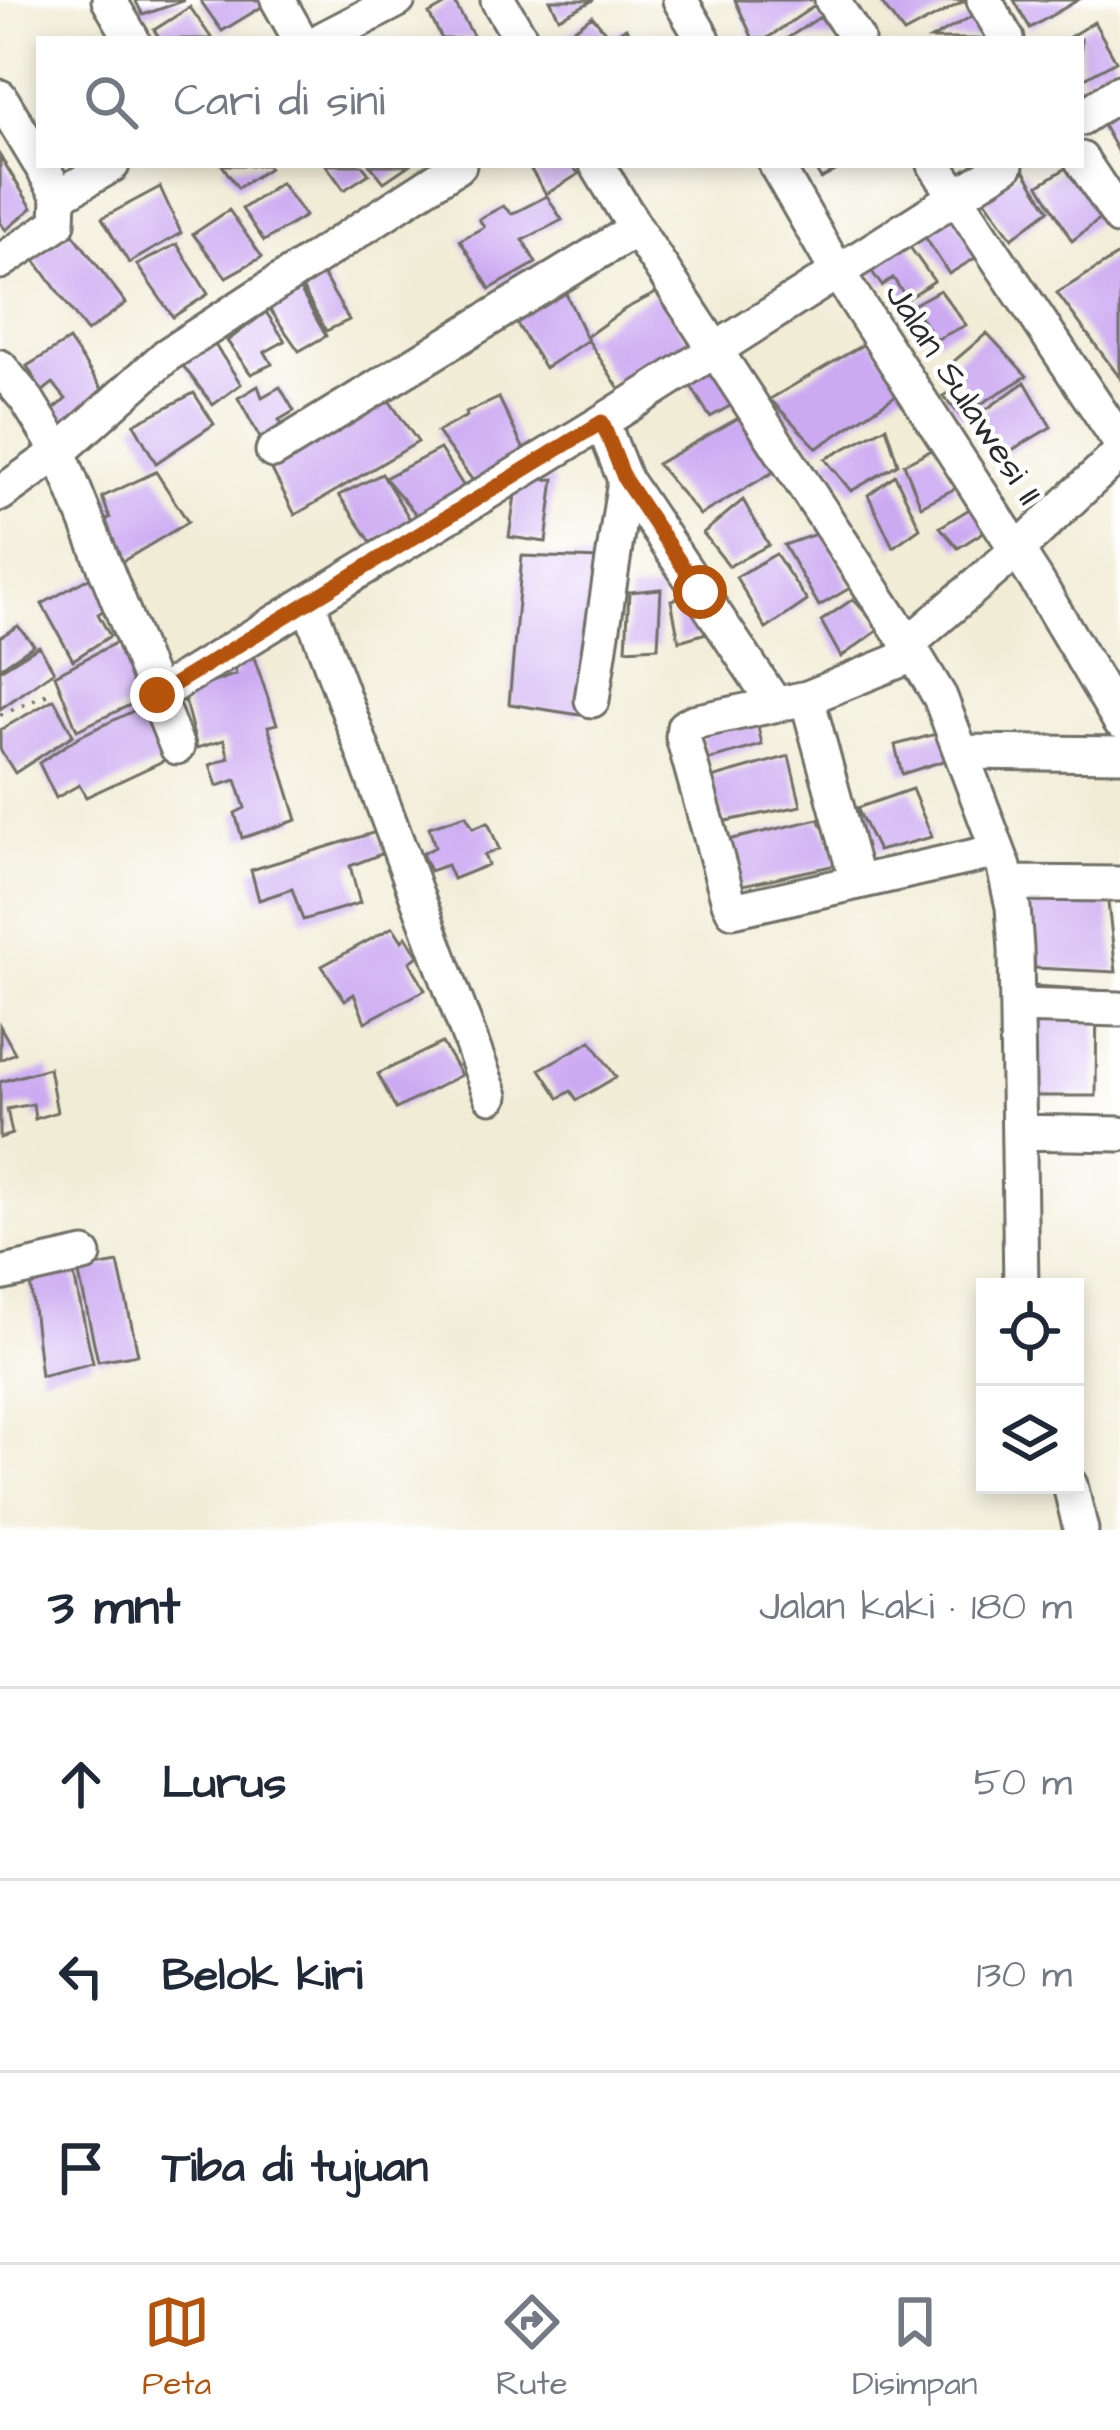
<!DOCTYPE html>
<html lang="id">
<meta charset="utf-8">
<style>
:root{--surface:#fff;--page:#f2f2f3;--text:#1f2937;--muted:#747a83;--line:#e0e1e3;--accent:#b45309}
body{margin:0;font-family:"Architects Daughter",sans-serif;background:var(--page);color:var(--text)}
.controls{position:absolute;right:36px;bottom:36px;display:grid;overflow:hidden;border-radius:0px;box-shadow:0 6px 18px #0003}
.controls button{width:108px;height:108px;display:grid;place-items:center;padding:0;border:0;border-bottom:3px solid var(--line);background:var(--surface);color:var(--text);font:60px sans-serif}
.stop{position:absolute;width:36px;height:36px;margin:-27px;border:9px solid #b45309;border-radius:50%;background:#fff}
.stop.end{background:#b45309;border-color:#fff;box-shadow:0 3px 12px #0008}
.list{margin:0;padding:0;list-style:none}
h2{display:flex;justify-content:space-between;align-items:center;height:156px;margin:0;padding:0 48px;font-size:51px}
h2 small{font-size:39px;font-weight:400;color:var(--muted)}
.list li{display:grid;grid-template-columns:78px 1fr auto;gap:36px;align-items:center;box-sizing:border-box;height:192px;padding:0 48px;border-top:3px solid var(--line)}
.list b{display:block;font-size:45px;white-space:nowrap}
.list em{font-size:39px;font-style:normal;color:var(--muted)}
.icon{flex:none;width:66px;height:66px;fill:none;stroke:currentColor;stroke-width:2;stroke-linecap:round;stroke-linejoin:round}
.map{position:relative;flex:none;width:1120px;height:1530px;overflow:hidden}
.search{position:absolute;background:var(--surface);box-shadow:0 6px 18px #0003;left:36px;right:36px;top:36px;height:132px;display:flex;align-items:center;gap:30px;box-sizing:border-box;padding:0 42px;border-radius:0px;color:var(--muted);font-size:45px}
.sheet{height:732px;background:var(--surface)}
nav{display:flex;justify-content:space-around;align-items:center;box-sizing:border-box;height:168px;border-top:3px solid var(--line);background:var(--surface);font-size:33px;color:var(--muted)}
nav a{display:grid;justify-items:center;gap:6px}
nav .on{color:var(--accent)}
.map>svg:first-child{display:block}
.building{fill:#ccaaf2}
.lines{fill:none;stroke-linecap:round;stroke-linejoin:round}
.street-casing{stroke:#706f66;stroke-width:39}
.path{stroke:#706f66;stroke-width:4.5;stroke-dasharray:3 9;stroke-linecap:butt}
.street{stroke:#fff;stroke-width:33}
.route{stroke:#b45309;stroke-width:15}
.labels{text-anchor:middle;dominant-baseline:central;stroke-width:9;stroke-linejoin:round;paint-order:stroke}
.street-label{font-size:36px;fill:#2b2b2b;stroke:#fff}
</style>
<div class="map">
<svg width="1120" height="1530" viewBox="0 0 1120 1530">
<rect width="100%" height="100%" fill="#fff"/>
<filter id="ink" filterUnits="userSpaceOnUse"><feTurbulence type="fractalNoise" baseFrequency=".00833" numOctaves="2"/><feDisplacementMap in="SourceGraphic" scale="24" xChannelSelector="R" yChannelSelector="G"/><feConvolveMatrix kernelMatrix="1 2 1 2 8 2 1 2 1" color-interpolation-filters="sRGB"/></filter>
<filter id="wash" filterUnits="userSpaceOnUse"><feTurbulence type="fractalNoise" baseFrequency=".004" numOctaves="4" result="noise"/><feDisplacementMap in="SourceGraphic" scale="48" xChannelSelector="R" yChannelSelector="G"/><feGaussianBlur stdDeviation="2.7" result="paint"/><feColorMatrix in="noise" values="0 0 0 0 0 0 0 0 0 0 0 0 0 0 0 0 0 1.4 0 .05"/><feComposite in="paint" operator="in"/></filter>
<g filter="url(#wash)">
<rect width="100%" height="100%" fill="#f1ecd5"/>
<g id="blocks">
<path class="building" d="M135,0H182L183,1L143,15Z
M200,0H273L222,31Z
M453,0L475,39H442L429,14Z
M550,0H594L559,18Z
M735,0H815L817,4L766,39H753Z
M879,0H966L904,33Z
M1014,0H1078L1030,28Z
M190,7L212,39H160L154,30Z
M983,10L997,39H931Z
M592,16L609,36L626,28L631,39H568L565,36Z
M820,17L837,39H786Z
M1094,22L1116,61L1081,80V39H1066Z
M1120,97V156L1097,115Z
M0,156L32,208L6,230L0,223Z
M222,165H267L269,168L238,188Z
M326,165H362L369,174L344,190Z
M370,165H409L384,182Z
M528,165H571L579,174L546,194Z
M813,165H846L821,179Z
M1071,165L1104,216L1072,241L1039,185Z
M1024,170L1049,210L1012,238L982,195Z
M281,183L305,216L264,241L242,209Z
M160,187L181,233L129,263L102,218Z
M547,196L562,220L523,240L536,263L490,289L460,240L484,227L479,219L503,206L512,214Z
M229,210L262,257L226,277L193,234Z
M951,212L980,255L949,274L920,229Z
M71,231L126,303L87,332L32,256Z
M905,240L934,281L907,299L893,278L882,286L866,263Z
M177,244L208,294L173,317L137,265Z
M1120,254V378L1057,293Z
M322,273L349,320L326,331L300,284Z
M561,283L586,337L625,309L658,292L692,347L620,390L586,337L588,340L545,368L510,313Z
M299,288L326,336L299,351L267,305Z
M940,290L966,325L935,340L913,305Z
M266,312L285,341L265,352L272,364L251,374L227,341Z
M987,333L1027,376L961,416L943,396L965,384L947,367Z
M69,340L106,395L60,428L52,411L66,399L53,383L42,392L27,366Z
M871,340L907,388L817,448L770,399Z
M213,342L241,384L213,405L177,358Z
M714,360L739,401L710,417L686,378Z
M1025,382L1051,427L1000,457L974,418Z
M258,386L262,397L280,387L294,411L279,420L287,430L264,445L238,398Z
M194,393L214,424L156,463L134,424Z
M499,398L526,454L476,485L437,432L467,416L466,413Z
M388,399L418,442L295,515L268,462Z
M744,415L780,468L700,515L657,464Z
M886,427L898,464L851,491L825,459Z
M440,449L466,490L421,520L385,478Z
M933,449L956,488L921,506L904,464Z
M156,472L188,522L115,566L94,527L110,518L102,497Z
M382,474L413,524L371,542L339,495Z
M895,475L920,528L893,547L868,495Z
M554,479L546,542L509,537L517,481Z
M743,500L769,545L729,566L703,533Z
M976,505L993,526L958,548L940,527Z
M824,531L850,588L819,606L784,545Z
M776,554L807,601L766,629L736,577Z
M522,556L599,559L580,715L509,704Z
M96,574L114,604L98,614L110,636L73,660L42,604Z
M661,589L658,647L626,649L629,592Z
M700,592L710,632L679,641L671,600Z
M853,599L880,629L841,657L821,621Z
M18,626L34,645L0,668V637Z
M117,642L120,655L128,651L147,697L77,730L55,675Z
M39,646L54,671L0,709V670Z
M251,649L277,724L268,726L297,820L242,838L235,813L245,808L236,780L217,786L210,765L229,758L224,740L197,748L183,693L236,674L229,657Z
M54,699L73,735L15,773L0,749V730Z
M146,705L165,760L86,797L79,785L56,798L39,763L80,736Z
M756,717L762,745L708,760L700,732Z
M947,731L959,756L902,774L895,745Z
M789,756L801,806L726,821L705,780Z
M912,789L932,837L878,851L857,808Z
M466,815L473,828L488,822L499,849L484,855L488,865L453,879L447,865L430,871L422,854L435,847L429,827Z
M819,819L841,864L738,886L728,840Z
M376,832L384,853L350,866L360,903L303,920L292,889L259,900L251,870Z
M1029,890L1107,894L1116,972L1035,968Z
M393,927L402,941L406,936L418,956L410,962L425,990L365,1022L354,994L345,1000L322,966Z
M1033,986L1097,990L1096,1096H1029Z
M0,1026L15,1053L0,1060Z
M591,1041L616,1077L577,1100L571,1091L559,1098L540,1069Z
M442,1043L461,1075L396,1109L378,1074Z
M49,1068L57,1112L35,1119L33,1104L7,1109L12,1134L0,1138V1082Z
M118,1263L138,1354L98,1361L78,1270Z
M73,1271L93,1363L41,1376L30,1281Z"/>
</g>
</g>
<g filter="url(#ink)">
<use href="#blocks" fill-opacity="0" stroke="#706f66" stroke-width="3"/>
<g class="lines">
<defs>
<path id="street" d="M109,0L132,39
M278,0L300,39
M498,0L521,39
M680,0L703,39
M832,0L857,39
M984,0L1007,39
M323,39L398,0
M0,97L39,162
M1081,118L1120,92
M1081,159L1120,218
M41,165L59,196L112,165
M597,165L636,229L908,644L940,697L1004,867L1013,907L1016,949L1021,1287
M776,165L838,273L1035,578L1120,721
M935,165L1120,442
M0,262L58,223L59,196
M0,367L27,400L59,452L0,494
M602,422L625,480L775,704
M273,451L636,229
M308,602L491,1096
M908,644L1017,550L1120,453
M157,695L602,422L1006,165
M807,698L913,655
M592,700L625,480
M177,747L59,452L167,355L459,165
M962,752L1120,754
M857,882L807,698L693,722L684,727L683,737L729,902L733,910L998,851
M1008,883L1120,884
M1017,1006L1120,1009
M1019,1132L1120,1134
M0,1274L84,1255
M1070,1485L1081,1530"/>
</defs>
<use href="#street" class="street-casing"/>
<path class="path" d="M0,715L50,693"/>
<use href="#street" class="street"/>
</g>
</g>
<g class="lines" filter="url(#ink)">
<path class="route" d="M157,695L602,422L625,480L700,592"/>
</g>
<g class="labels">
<g class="street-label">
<text transform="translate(963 394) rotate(57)">Jalan Sulawesi II</text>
</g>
</g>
</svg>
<div class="controls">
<button><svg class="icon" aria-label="locate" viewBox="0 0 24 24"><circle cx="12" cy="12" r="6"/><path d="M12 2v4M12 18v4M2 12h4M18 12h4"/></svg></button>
<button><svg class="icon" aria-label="layers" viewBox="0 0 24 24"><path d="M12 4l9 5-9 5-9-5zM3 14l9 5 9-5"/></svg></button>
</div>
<div class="stop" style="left:700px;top:592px"></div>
<div class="stop end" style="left:157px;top:695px"></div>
<div class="search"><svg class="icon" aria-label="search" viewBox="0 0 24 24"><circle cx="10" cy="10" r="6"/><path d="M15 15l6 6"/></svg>Cari di sini</div>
</div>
<section class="sheet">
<h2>3 mnt<small>Jalan kaki · 180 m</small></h2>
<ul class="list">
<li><svg class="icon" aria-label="ahead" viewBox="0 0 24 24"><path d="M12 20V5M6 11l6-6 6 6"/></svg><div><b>Lurus</b></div><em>50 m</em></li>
<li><svg class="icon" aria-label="left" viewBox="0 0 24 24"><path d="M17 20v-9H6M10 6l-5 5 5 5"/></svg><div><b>Belok kiri</b></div><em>130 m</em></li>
<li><svg class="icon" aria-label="arrive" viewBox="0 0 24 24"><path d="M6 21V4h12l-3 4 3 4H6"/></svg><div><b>Tiba di tujuan</b></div></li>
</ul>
</section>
<nav>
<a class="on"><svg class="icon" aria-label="map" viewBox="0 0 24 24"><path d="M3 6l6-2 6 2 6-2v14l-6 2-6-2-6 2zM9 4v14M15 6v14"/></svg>Peta</a>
<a><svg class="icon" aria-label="directions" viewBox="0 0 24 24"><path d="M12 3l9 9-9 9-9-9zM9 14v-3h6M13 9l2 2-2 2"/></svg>Rute</a>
<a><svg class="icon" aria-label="saved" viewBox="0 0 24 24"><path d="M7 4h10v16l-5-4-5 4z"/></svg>Disimpan</a>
</nav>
